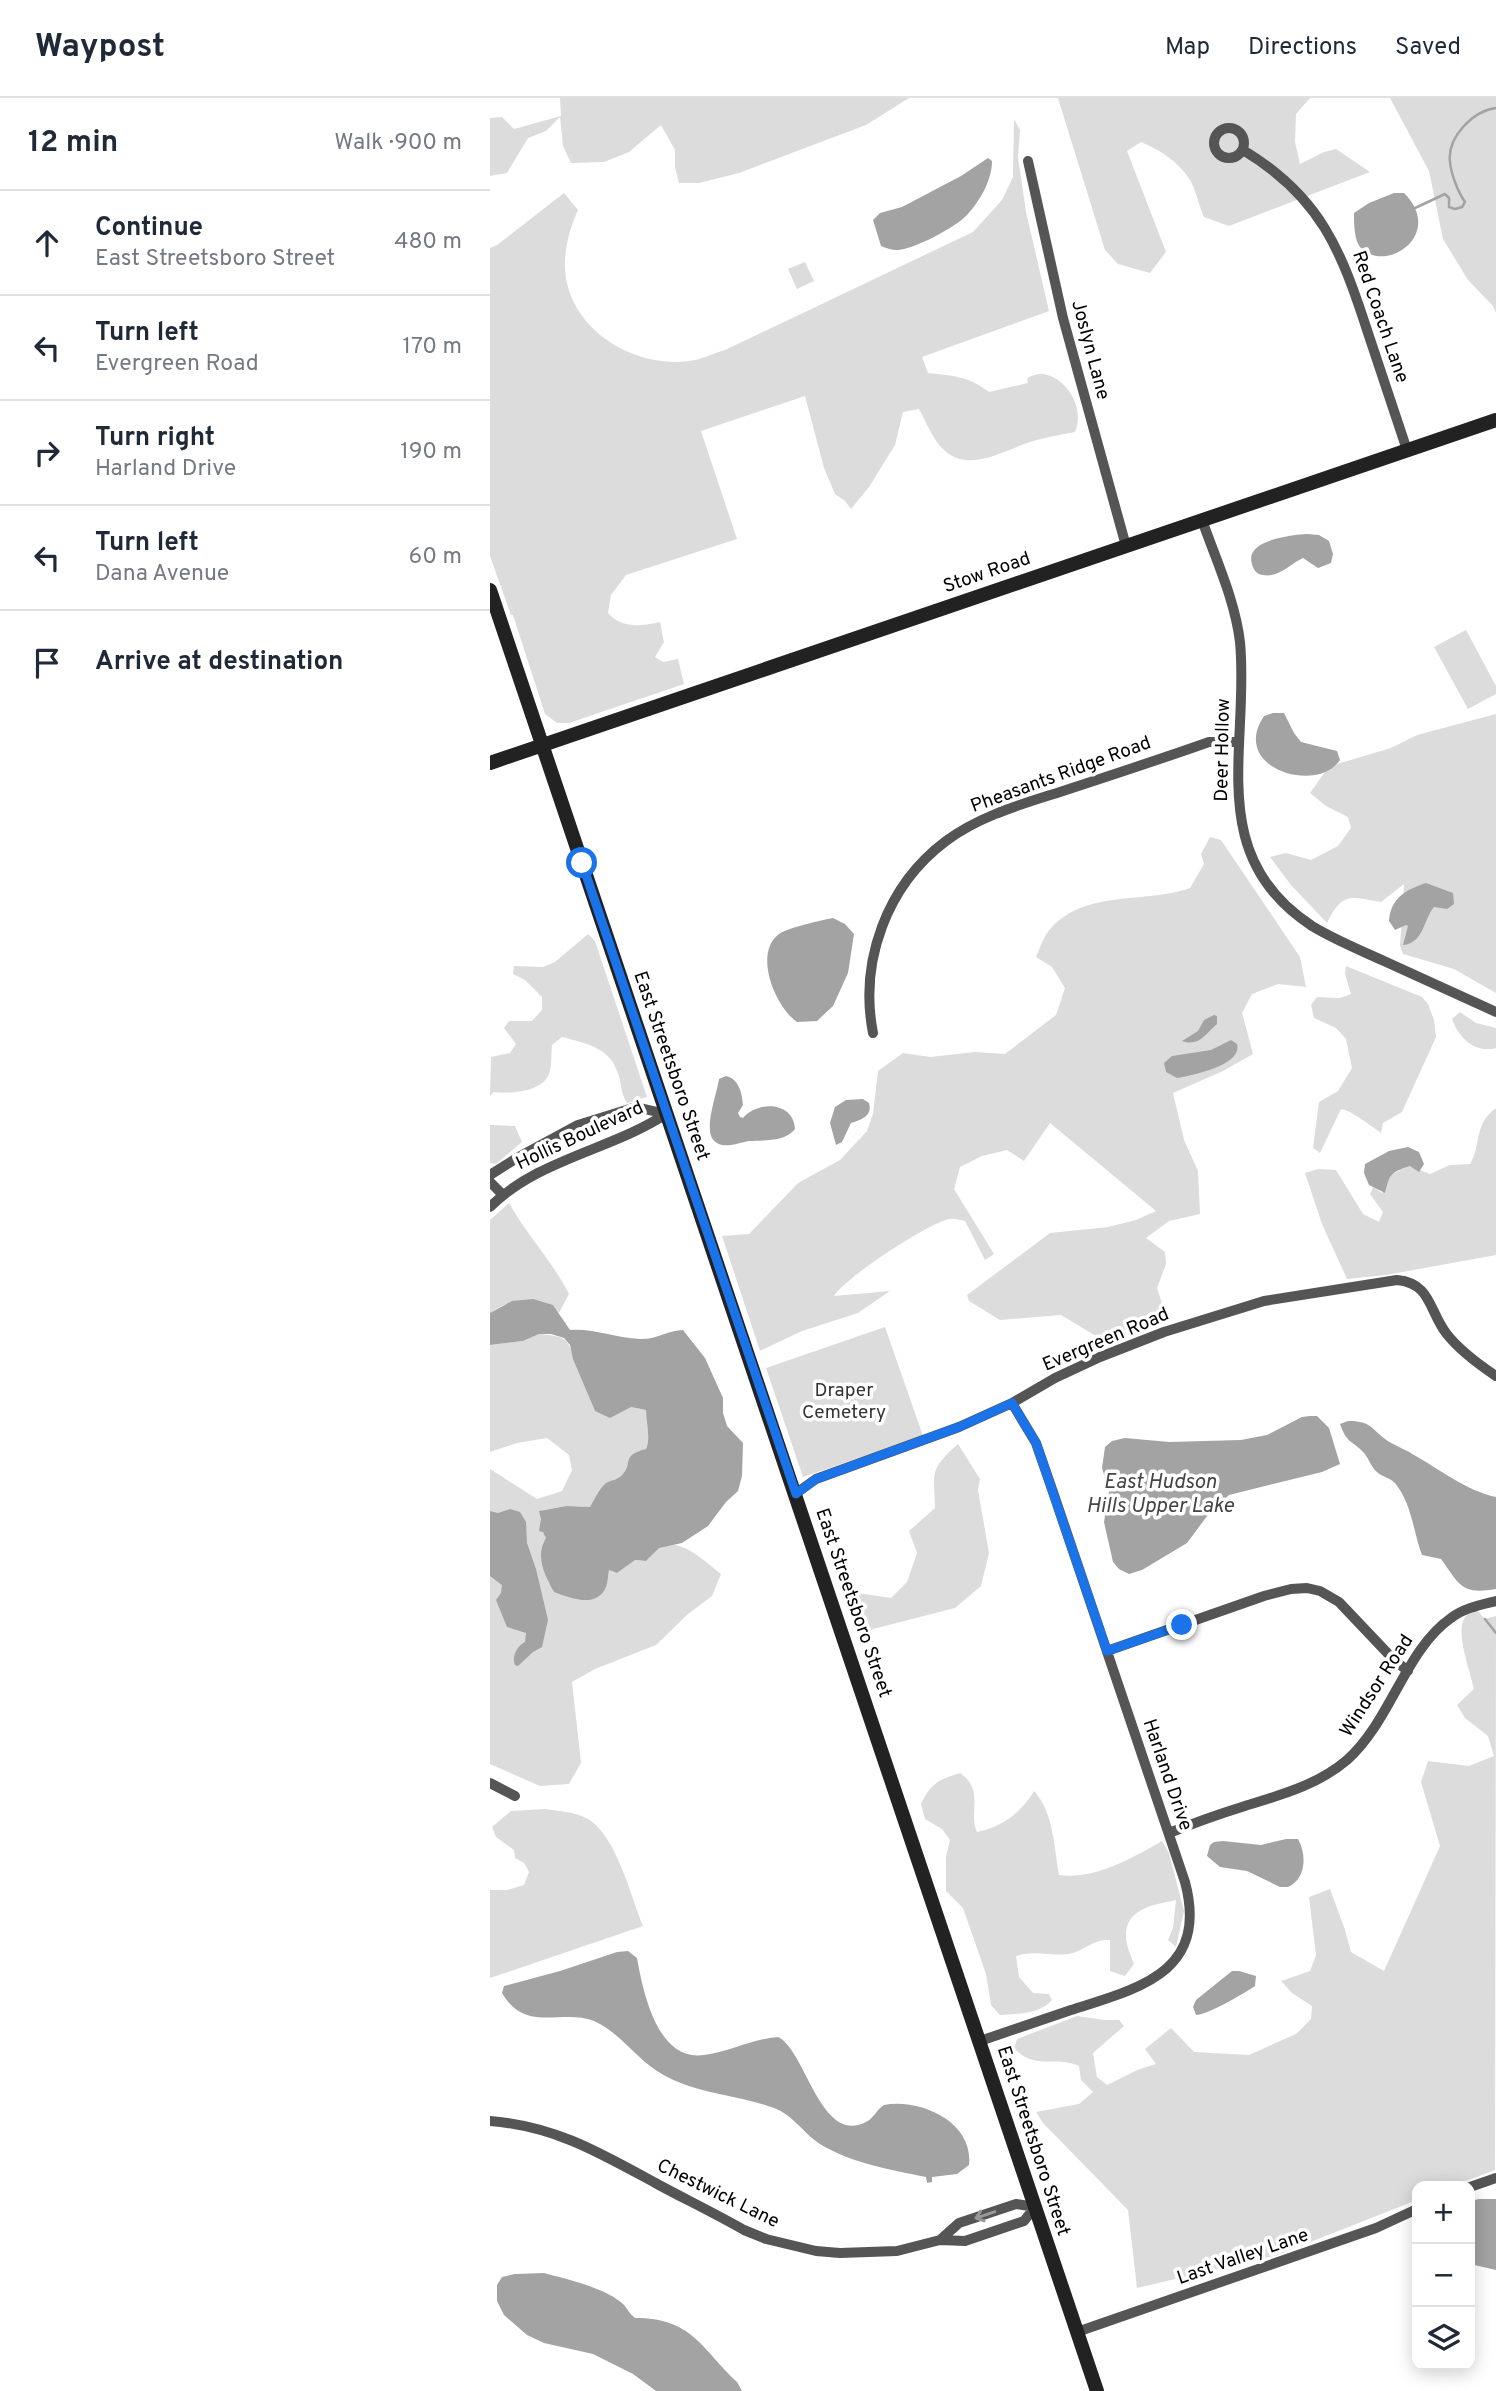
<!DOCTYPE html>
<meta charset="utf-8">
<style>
:root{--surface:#fff;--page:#f6f6f7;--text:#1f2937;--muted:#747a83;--line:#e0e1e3}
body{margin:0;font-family:Overpass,sans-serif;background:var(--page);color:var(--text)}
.controls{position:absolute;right:21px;bottom:21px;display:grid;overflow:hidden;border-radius:14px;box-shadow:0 4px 18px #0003}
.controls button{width:63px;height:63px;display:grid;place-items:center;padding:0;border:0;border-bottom:2px solid var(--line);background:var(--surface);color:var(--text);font:35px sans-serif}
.stop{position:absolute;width:21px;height:21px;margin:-16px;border:5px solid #1a73e8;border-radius:50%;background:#fff}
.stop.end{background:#1a73e8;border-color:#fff;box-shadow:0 2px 7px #0008}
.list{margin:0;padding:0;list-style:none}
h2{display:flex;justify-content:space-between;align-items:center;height:91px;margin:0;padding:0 28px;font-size:30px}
h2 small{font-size:23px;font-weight:400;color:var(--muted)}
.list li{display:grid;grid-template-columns:46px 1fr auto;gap:21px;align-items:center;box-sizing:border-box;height:105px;padding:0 28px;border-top:2px solid var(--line)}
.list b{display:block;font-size:26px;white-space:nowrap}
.list p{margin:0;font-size:23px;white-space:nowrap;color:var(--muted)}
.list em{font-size:23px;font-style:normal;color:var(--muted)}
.icon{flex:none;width:38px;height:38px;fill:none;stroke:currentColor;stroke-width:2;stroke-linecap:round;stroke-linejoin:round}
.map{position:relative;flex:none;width:1006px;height:2293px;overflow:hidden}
header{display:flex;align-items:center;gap:42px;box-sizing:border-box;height:98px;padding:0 35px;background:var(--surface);border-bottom:2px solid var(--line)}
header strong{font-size:33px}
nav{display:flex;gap:38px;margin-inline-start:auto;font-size:24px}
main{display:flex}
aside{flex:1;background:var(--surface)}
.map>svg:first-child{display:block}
.green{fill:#dcdcdc}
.water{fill:#a3a3a3}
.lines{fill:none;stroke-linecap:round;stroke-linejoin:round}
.stream{stroke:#a3a3a3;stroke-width:2.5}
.street{stroke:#555;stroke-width:10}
.secondary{stroke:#222;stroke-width:14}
.oneway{stroke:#999}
.route{stroke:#1a73e8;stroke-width:9}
.labels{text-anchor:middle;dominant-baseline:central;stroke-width:7;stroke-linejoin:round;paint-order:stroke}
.street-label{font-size:19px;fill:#000;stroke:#fff}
.park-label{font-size:19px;fill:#333;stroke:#fff}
.water-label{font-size:21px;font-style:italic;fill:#444;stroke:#fff}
</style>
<header>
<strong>Waypost</strong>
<nav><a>Map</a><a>Directions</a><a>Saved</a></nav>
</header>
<main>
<aside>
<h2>12 min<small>Walk · 900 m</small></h2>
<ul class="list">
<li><svg class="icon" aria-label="ahead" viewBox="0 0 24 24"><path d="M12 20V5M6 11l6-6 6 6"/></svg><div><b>Continue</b><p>East Streetsboro Street</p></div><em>480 m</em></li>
<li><svg class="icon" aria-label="left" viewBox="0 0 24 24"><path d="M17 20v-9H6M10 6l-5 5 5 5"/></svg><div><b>Turn left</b><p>Evergreen Road</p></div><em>170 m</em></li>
<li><svg class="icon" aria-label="right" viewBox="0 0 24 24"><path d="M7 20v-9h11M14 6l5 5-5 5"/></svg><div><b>Turn right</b><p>Harland Drive</p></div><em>190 m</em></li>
<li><svg class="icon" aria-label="left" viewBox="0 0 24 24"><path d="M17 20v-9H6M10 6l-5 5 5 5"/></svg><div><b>Turn left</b><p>Dana Avenue</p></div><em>60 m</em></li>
<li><svg class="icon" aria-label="arrive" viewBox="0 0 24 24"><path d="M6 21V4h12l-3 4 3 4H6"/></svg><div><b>Arrive at destination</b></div></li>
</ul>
</aside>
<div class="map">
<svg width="1006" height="2293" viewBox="0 0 1006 2293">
<rect width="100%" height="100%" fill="#fff"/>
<path class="green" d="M70,0H419L376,27L249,75L209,85H189L185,69V52L171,27L139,54L114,64L81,65L73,48L70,19L56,33L38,40L17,75L0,78V20L12,19L24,31L71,18Z
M568,0H820L806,16L805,44L810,66L834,54L846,51L880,74L739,128L714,119C710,110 704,87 700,82C688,63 670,52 651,44L637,53L676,154L660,175L628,166L615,152Z
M900,0H1006V215L1003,208L978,182L953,141L939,73Z
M524,21L530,32L528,59L536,114L559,213L432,259L438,275C464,278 478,278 499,294L538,285L537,280C542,278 548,275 553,276C578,280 595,311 585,334C569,337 552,340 537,345C509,355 475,376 451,349C441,338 436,323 429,311L413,314L405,347L379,389L361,411L355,403L345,396L334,370L315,298L211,333L247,441L136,477L121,497L118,515C132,531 151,528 170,524L174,544L165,559L173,564L188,561L194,586L79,625H67L55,616L23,517H21L0,458V150L7,147L74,95L88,112C79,132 72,158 76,180C85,235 146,270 199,263C211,262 224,255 235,252L483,134L512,102L523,79Z
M315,164L324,183L307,191L298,171Z
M976,532L1006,588V596L978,611L944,549Z
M1006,616V895L964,871L913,856L910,848L914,786L891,804C860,799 853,793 837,825L801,787L780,759L796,755L821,762L848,748L861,730L858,719L836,708L820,695L835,674L847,666L901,650L927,637Z
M720,739L731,742L810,859L816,889L788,886L762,896L752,915L763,956L733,973L683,995L694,1042L708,1073L710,1116L679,1123L656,1140L675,1154L676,1166L667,1190L675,1215L668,1230L631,1232L611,1241L571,1217L510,1222L479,1203L477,1197L560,1135L618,1129L646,1122L666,1113L560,1025L534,1063L517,1052L492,1058L470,1069L464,1091L504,1156L495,1162L475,1123C469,1122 464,1120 459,1121C437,1126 356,1179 344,1198L400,1193L368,1215L312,1233L270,1253L232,1138L259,1136L308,1085L350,1062L377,1033L383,1016L388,973L413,955L440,959L485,954L515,956L566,917L575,890L562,869L546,859C550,850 554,837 561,830C597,791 655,806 700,790L714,766L711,756Z
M98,836L105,843L157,999L137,1005C130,995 132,984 127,973C119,949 94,945 72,939L62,947C61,956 62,968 59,976C52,994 20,996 4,994L0,998L1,959L20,955L26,946L14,930L19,923H42L52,912V899L35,882L23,876L24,868L53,869L65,864Z
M856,868L932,899L938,906L944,922L946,939L912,1014L893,1025L891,1035C881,1028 862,1013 851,1011L830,1055L823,1050L829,1004L848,993L862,970L856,941L846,930L824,920L821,907L827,899L850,900L861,896L855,876Z
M970,914L986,925L1006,930V950C985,956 968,939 962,921Z
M1006,1010V1157L896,1177L857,1181L832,1126L815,1075L828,1071L846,1072L873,1116L889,1124L893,1114L880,1096L883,1089L892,1095L901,1076L920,1068L940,1076L960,1067L980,1066C992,1046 983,1027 1006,1010Z
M0,1027L25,1028L32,1044L6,1066L0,1065Z
M19,1105C37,1137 62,1163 79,1196L69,1215C64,1208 62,1208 55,1206C32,1200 21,1201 0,1215V1122Z
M395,1229L433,1338L313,1379L276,1270Z
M49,1236C57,1237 67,1237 75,1242C81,1245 100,1302 105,1313L141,1309L156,1312C156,1325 161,1339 156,1351L141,1357L135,1375L127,1381L116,1385L100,1409L76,1408L52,1412L51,1421L56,1440L51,1461L64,1493C80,1500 107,1511 116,1489C118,1483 118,1477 119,1472L127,1475L144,1462L156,1463C161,1459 164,1453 168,1450C189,1437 215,1464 231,1476L222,1498L198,1516L166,1547L105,1571L82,1584L91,1665L79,1686L50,1688L0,1666V1371L47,1401L72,1393L82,1372L79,1357L57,1340L27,1345L0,1354V1247L33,1243Z
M468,1346L490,1381L488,1392L499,1455L491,1488L465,1510L379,1532L372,1530L362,1494L401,1500L417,1484L427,1455L419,1433L445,1410C444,1373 439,1372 468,1346Z
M984,1509L995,1521L1006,1518L1005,2072L963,2088H927V2102L787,2157L647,2190L638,2112L553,2025L546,2014L589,2006L603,1994L591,1982L589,1968C564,1957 545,1973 524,1950L527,1941L587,1918L615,1922H629L634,1928L603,1955L607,1979L617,1987L647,1972L666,1966L655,1951L681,1930L704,1954L759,1957L806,1936L821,1921L822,1908L802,1895L791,1883L820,1873L826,1857L819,1799L840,1791L855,1832L861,1854L894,1873L950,1748L931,1684L938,1663L979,1668L1004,1658L998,1638L975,1620L967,1607L984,1591C980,1573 967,1539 973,1523C975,1518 981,1513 984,1509Z
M470,1675C495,1692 478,1715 487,1734C512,1729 531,1715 544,1693C564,1715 564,1750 569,1777C605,1782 642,1760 672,1743L679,1755L694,1813L686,1849L678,1842L683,1830L686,1802C664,1807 635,1810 636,1839C636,1847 641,1858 644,1866L635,1878L620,1873V1842C602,1842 598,1850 583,1855C565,1860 547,1851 526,1858L529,1879L543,1895L559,1896L562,1902C550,1916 528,1916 510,1917L501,1907L496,1876L473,1810L456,1793V1759L460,1742L452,1731L435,1721L431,1706C441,1685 448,1682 470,1675Z
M55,1711C70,1713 85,1714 98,1721C126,1737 141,1799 153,1828L0,1880V1792H17L34,1787L39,1774L34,1765L25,1760L24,1752L6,1739L2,1729L21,1713Z"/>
<path class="water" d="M498,60L502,63C502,82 490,103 477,117C466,129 423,152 407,152C401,152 396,150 391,148L383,122L390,115L412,109L471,78Z
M904,95H914C955,136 897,175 872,151C864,144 864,126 864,115L879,105Z
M817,436L829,437L839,443L843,456L841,465L828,470L813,460C801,465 789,480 773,477C767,477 763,471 762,466C754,442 801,437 817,436Z
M783,615H794L804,635L811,644L847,653L850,662C827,697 739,670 774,618Z
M936,785L963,795L964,806L957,811L944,809C933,822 934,845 913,847L918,828L916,827L905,832L899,823C901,800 915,792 936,785Z
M343,820L355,826L364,836L358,875L343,908L327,923L307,924C285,909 263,855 289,836C297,830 332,822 343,820Z
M724,917L727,918V926C715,936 710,949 692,943L708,933L714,922Z
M741,942L747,946C753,967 703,977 687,980L676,974L674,965L682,958L721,952Z
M236,978C249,981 252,995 253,1007L248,1015L250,1019L253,1020C268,1002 304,1004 305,1031C295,1044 274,1042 259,1043C248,1045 230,1053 222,1040C215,1027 227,995 229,981Z
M373,1001L379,1005C383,1018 371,1022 361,1025L352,1044L346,1047L340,1025L345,1009L356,1002Z
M918,1049L929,1054L934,1066L929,1074L920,1068C900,1075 900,1075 895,1095L879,1087L874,1075L875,1066L899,1053Z
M43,1201L63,1207L80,1232C102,1230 127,1240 150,1241C165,1242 179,1232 193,1232L215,1260L233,1300V1315L237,1328L253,1345L252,1378L248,1393L236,1404L218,1428L192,1445L169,1450L156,1463L145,1462L127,1475L119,1472C118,1477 118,1484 116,1489C107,1511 80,1500 64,1494C54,1476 45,1458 56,1440L53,1434L49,1433L51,1421L49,1413L76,1408L100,1409C104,1402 109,1391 116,1385C121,1382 127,1382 131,1378C145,1365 129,1358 156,1351C161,1340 156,1325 156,1312L141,1309L120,1320L105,1313L83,1261L80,1247L74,1240L61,1236H49L33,1243L0,1247V1215L22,1203Z
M820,1318H827L839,1330L850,1366L832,1374L739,1397L720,1414L697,1445L652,1472L639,1476L629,1471L623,1464L614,1424L619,1393L612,1370L615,1349L622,1343L635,1340L679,1344L751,1342L777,1337L812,1319Z
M858,1323C880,1323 880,1329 895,1341C903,1347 915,1351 924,1357C949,1371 977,1393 1006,1399V1491C971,1497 970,1487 951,1461L932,1457C923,1433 922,1406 905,1385C899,1379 892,1379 887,1374C881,1369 879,1361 874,1355C862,1342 857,1346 850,1326Z
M20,1411L30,1414L36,1424L37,1445L46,1471L58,1522L52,1549L43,1554L28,1568L25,1567C21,1559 28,1547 35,1544L36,1535L17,1529L6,1502L11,1495L12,1487L0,1478V1413L8,1415Z
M796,1741H808C817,1757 816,1781 798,1789H790L757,1773L730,1769L717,1758L720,1747L724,1744L733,1743L771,1747Z
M138,1853L147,1860C153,1893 167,1964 214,1957C239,1954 262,1941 288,1939C315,1951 330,2045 374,2025C384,2021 386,2012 394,2007C430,2000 484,2024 479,2067L467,2076L442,2079V2084L437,2085L436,2079C401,2072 361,2065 330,2046C313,2035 303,2017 284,2010C246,1996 202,1996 167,1973C145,1959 129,1934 104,1923C72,1910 36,1936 12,1895L14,1888L70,1873L127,1854Z
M742,1873H749L766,1878L765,1888C755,1895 717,1917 706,1917L703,1909L706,1902Z
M989,2101H1006V2172L980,2166V2103Z
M54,2175C76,2181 117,2190 134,2207C138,2212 140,2216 145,2220C202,2220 211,2250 247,2284L252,2293H166L143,2276L103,2256L54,2245L37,2237L14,2217L7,2203V2187L12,2179L25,2176Z"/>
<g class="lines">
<path class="stream" d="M925,110L955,96L959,100V109L965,111L972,109L975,104C968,94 961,76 960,64C957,39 983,13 1006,10
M995,1521L1006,1535"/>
<path class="street" d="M724 45a15 15 0 1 1 30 0a15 15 0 1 1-30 0Z
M753,52C831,99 851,152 878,235C891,274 904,313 917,352
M538,63L573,220L636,448
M712,422C726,462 745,502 750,544C760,648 713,757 822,828C845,842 870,852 894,863C931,880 969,897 1006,914
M383,935C369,863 397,787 456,743C491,717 533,706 573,693C622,677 671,661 719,644H749
M0,1077L27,1060L88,1027L146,1009L176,1016
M0,1084L13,1097
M0,1109C48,1061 121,1052 176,1016
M305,1396L326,1381L469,1329L522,1305L565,1280L610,1259L674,1234L774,1203L907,1182C941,1185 939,1213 956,1235C969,1252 988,1266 1006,1278
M617,1553L774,1498L801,1491L817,1490L830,1493L849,1504L904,1562L918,1573
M0,1685L25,1698
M679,1735C704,1725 729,1716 755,1708C790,1697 828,1687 857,1662C901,1623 915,1552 961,1520C974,1510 990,1507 1006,1503
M490,1943C520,1933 551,1922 581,1912C650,1890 719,1874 695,1784L563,1394L546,1345L522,1305
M0,2023C66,2028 112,2056 169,2087C197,2102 226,2116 254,2132L276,2141L326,2153L350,2155L407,2153L450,2142L475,2143L534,2123L545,2109L526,2106L469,2125L450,2142
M980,2089L1006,2080
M587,2234L886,2130L927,2111"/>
<path class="secondary" d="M0,492L607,2293
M0,665L1006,322"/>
</g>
<defs><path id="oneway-shaft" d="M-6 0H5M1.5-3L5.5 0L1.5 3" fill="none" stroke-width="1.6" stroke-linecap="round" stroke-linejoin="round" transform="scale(1.75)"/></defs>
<use class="oneway" href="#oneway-shaft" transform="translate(495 2117) rotate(161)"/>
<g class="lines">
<path class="route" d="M92,765L306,1396L326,1381L469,1329L522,1305L546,1345L617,1553L692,1527"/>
</g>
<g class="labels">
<g class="street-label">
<text transform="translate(890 219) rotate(71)">Red Coach Lane</text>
<text transform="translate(600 252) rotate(75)">Joslyn Lane</text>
<text transform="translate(497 475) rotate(-19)">Stow Road</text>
<text transform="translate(733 652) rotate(-89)">Deer Hollow</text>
<text transform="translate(571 677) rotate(-20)">Pheasants Ridge Road</text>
<text transform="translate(181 968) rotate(71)">East Streetsboro Street</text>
<text transform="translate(90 1038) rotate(-25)">Hollis Boulevard</text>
<text transform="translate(616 1242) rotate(-23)">Evergreen Road</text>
<text transform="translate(363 1505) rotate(71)">East Streetsboro Street</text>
<text transform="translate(887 1588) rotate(-57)">Windsor Road</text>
<text transform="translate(677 1677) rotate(71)">Harland Drive</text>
<text transform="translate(543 2043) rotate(72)">East Streetsboro Street</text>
<text transform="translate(228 2096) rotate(26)">Chestwick Lane</text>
<text transform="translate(753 2159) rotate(-19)">Last Valley Lane</text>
</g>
<g class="park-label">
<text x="354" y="1293">Draper<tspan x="354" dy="22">Cemetery</tspan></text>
</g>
<g class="water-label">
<text x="670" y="1384">East Hudson<tspan x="670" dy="24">Hills Upper Lake</tspan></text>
</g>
</g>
</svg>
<div class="controls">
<button>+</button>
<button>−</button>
<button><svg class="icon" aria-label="layers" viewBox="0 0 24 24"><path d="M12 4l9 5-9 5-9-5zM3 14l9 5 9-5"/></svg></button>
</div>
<div class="stop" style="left:92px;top:765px"></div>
<div class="stop end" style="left:692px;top:1527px"></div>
</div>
</main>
